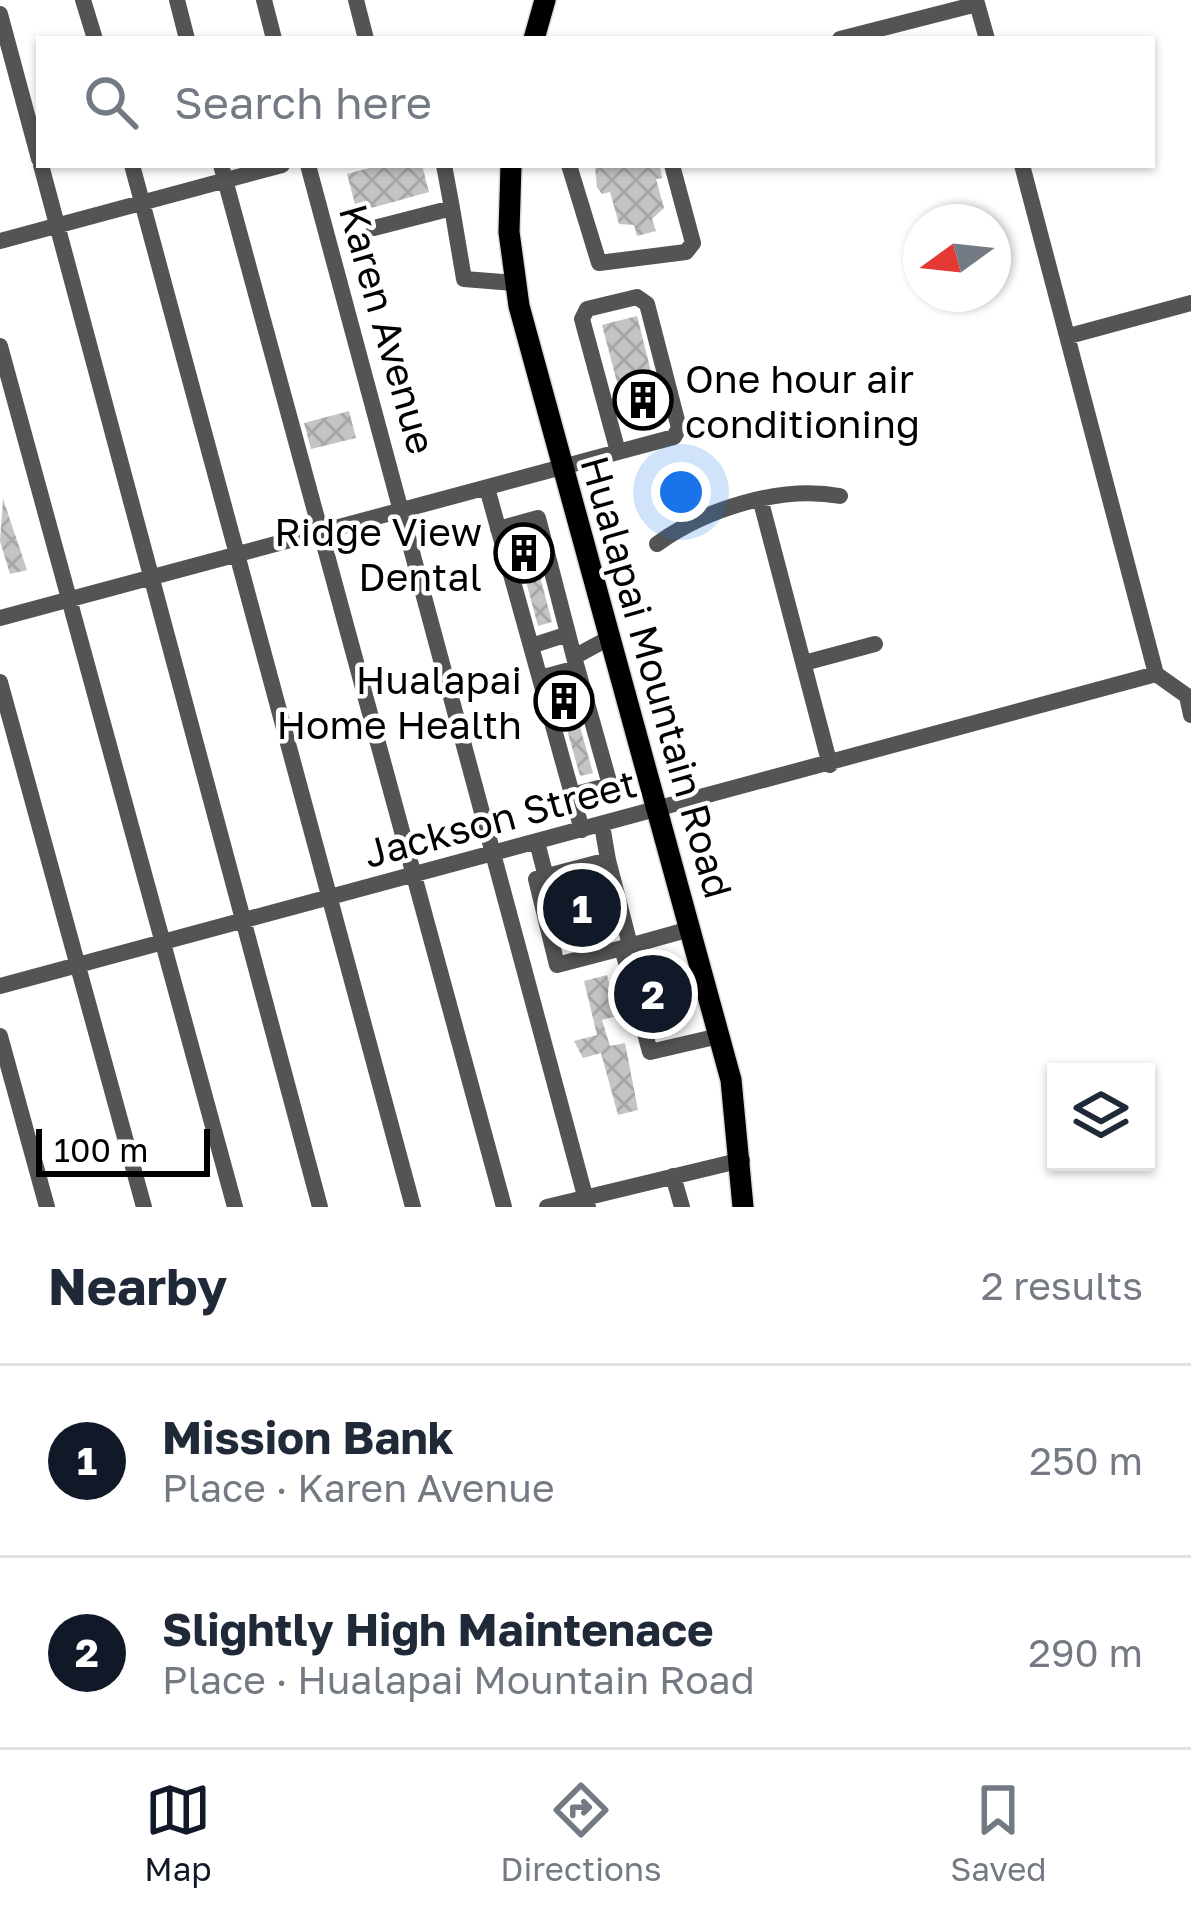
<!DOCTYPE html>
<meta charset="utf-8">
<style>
:root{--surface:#fff;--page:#f2f2f3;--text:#1f2937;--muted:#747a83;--line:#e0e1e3;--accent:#111827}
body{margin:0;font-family:"Golos Text",sans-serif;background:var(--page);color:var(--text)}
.controls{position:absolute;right:36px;bottom:36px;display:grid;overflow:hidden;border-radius:0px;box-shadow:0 3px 9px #0004}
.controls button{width:108px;height:108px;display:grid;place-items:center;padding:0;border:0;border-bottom:3px solid var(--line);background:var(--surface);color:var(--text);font:60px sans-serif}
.compass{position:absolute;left:903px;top:204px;width:108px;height:108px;border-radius:50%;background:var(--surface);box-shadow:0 3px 9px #0004;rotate:255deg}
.scale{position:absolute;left:36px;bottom:30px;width:174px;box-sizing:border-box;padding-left:12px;border:6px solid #000;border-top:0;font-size:33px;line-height:42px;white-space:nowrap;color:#000;-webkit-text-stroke:9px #fff;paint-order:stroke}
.you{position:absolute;left:681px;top:492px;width:42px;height:42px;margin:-30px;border:9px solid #fff;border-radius:50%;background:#1a73e8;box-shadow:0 0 0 18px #1a73e833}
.badge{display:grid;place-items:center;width:78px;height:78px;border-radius:50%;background:var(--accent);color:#fff;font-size:39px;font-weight:700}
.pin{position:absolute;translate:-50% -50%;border:6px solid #fff;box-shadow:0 3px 12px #0006}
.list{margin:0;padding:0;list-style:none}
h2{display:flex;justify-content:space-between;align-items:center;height:156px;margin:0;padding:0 48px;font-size:51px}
h2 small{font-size:39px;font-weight:400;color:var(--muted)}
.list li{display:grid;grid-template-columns:78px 1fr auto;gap:36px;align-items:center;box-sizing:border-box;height:192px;padding:0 48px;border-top:3px solid var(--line)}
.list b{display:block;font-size:45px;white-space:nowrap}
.list p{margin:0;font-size:39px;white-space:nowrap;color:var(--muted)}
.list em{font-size:39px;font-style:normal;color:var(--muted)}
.icon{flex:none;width:66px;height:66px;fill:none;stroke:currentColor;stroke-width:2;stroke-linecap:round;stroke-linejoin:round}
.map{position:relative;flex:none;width:1191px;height:1207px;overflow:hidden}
.search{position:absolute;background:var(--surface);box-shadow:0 3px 9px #0004;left:36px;right:36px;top:36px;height:132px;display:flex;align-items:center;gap:30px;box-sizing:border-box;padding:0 42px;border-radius:0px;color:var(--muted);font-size:45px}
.sheet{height:540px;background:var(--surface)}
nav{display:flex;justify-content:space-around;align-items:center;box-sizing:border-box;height:168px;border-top:3px solid var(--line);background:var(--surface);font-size:33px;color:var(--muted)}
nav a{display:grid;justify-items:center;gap:6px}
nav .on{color:var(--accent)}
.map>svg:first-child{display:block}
.building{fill:url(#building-cross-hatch)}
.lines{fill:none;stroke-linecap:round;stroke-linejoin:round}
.major-casing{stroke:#dbdbdb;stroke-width:24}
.minor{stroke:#545454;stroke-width:16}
.major{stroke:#000;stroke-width:21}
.labels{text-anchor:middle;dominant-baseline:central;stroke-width:9;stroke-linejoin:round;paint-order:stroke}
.street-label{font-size:39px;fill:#000;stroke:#fff}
.poi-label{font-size:39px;fill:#000;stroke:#fff;text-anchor:end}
</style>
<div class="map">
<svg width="1191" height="1207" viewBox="0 0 1191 1207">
<defs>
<pattern id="building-cross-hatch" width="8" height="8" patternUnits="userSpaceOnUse" patternTransform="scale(3)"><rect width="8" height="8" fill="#c4c4c4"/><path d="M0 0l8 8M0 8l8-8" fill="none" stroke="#a7a7a7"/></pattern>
</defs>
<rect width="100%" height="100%" fill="#fff"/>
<path class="building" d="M380,165H422L429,192L357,212L347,174Z
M660,165L662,178L656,179L664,208L652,219L656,231L637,236L634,225L619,224L610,192L602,194L597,187L595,167Z
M637,316L663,419L629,428L602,325Z
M349,411L356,438L311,449L304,423Z
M3,499L27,570L10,574L0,541Z
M530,539L552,622L538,626L516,544Z
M570,691L593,773L580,776L557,694Z
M594,889L607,935L576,944L572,930L562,933L559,921L568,918L562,898Z
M658,961L674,1023L657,1027L640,966Z
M607,975L617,1016L602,1020L610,1046L625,1043L638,1110L618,1115L601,1053L583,1058L574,1041L597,1035L584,981Z"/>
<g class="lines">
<defs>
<path id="major" d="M534,39L545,0
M511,165L509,232L519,306L731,1080L743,1207"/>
</defs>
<use href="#major" class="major-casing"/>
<path class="minor" d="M83,0L95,39
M177,0L187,39
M264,0L274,39
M356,0L366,39
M976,0L987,39
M0,14L39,159
M840,39L977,4
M41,165L320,1207
M132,165L413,1207
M221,165L504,1207
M308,165L588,1207
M569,165L599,263L686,252L693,243L672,165
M1022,165L1156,674
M452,208L464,279L515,283
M374,228L452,208L444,165
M0,241L282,165
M1069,336L1191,303
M0,346L235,1207
M487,488L582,830
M761,502L830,765
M498,529L538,518L574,657
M657,544C705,509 781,485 840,496
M0,618L674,437L679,428L647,304L637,297L587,309L582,319L618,452
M531,646L568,634
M804,663L875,644
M1156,674L1187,696L1191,715
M540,678L577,668
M0,682L144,1207
M572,795L610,785L574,657L609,638
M602,825L608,860
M537,842L546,877
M690,929L622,948L650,1052L719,1036
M622,948L557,965L536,879L608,860L630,945
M0,986L1156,674
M0,1036L47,1207
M673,1176L682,1207
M547,1207L742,1160"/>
<use href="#major" class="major"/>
</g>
<defs>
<symbol id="building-ring" viewBox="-11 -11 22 22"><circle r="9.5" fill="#fff" stroke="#000" stroke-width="1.5"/><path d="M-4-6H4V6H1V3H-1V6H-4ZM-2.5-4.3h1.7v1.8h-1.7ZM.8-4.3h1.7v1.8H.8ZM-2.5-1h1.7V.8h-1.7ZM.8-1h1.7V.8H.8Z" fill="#000"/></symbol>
</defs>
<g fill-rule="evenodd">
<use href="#building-ring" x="610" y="367" width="66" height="66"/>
<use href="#building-ring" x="491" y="520" width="66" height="66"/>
<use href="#building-ring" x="531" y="668" width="66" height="66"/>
</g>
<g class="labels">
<g class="street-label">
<text transform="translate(388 329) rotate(74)">Karen Avenue</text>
<text transform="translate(657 677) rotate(74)">Hualapai Mountain Road</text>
<text transform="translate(500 818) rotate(-15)">Jackson Street</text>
</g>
<g class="poi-label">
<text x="685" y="378" text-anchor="start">One hour air<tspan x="685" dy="45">conditioning</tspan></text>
<text x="482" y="531">Ridge View<tspan x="482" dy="45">Dental</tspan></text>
<text x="522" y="679">Hualapai<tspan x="522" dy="45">Home Health</tspan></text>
</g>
</g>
</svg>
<div class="controls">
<button><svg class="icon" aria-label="layers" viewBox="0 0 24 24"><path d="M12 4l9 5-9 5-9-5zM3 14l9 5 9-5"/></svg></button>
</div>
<svg class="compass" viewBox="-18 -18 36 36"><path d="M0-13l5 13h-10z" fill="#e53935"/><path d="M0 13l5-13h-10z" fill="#747a83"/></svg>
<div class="scale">100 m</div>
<div class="you"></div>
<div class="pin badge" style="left:582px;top:908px">1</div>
<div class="pin badge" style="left:653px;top:994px">2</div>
<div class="search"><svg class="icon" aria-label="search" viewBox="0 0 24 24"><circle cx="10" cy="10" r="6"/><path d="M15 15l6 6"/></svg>Search here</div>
</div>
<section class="sheet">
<h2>Nearby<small>2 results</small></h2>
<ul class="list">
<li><span class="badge">1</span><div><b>Mission Bank</b><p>Place · Karen Avenue</p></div><em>250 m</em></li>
<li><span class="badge">2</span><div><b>Slightly High Maintenace</b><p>Place · Hualapai Mountain Road</p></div><em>290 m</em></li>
</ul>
</section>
<nav>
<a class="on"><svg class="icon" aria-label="map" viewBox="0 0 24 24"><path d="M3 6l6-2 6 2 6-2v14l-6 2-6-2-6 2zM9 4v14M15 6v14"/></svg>Map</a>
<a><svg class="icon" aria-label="directions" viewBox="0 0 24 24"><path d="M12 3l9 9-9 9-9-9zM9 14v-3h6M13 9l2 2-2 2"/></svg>Directions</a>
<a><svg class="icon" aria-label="saved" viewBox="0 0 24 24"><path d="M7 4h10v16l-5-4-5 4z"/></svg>Saved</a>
</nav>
